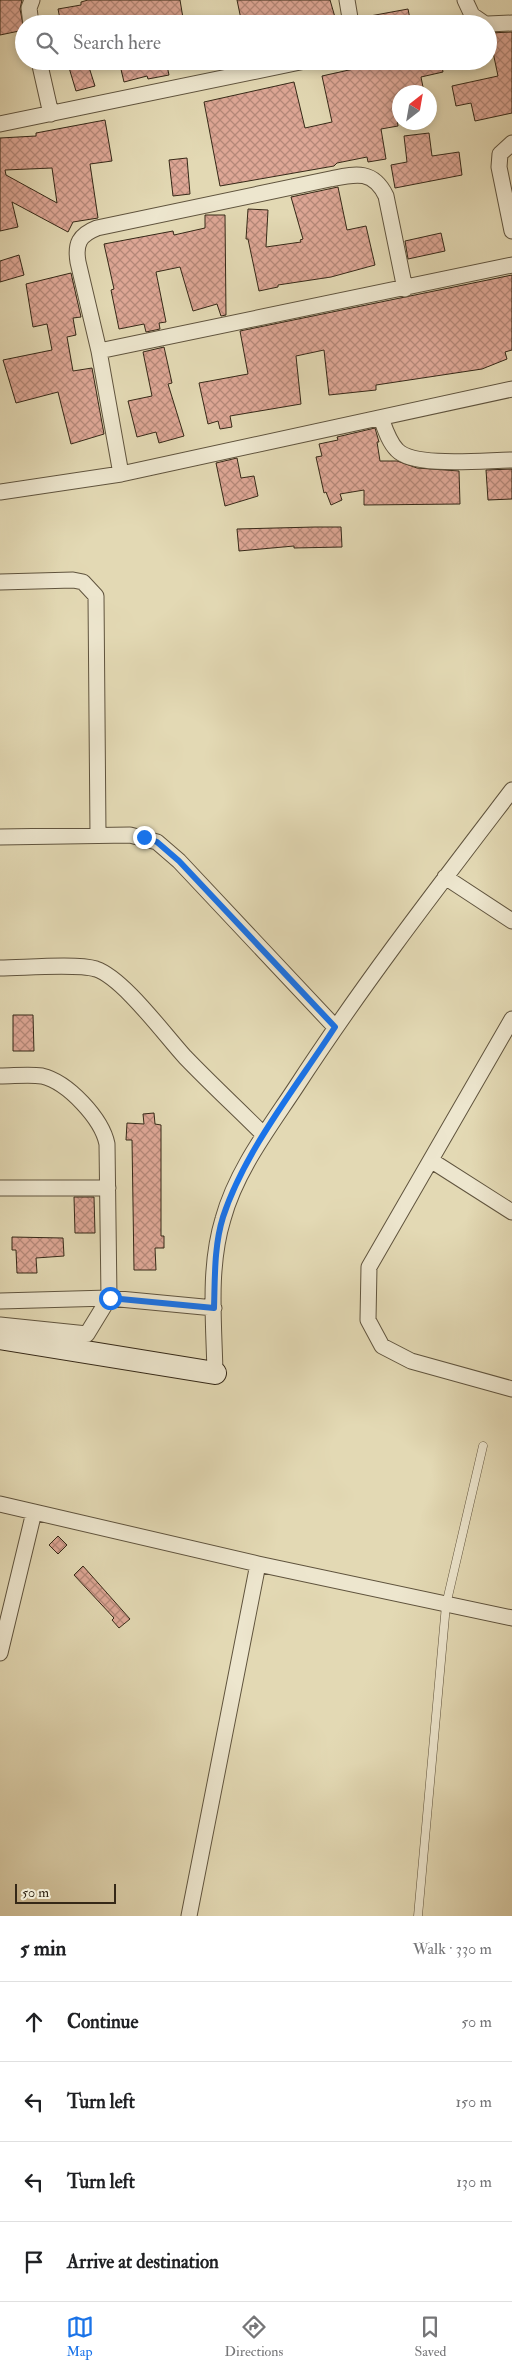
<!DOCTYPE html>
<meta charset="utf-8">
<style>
:root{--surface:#fff;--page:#f2f2f2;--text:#202124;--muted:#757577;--line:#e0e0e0;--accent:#1a73e8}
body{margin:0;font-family:"IM FELL Double Pica",serif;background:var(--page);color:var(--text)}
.compass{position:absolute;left:392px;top:85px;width:45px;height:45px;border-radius:50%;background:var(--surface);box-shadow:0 2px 8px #0003;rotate:31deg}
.scale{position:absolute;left:15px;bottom:12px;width:101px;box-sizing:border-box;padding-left:5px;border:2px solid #352817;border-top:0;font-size:14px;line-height:18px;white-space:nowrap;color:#352817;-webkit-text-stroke:4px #ede6ce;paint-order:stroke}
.stop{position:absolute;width:15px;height:15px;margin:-11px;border:4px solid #1a73e8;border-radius:50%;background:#fff}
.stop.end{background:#1a73e8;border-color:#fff;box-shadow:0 1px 5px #0008}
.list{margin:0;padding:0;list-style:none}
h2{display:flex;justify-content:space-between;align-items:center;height:65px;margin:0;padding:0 20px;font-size:21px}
h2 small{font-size:16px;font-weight:400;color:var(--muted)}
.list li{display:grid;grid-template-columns:32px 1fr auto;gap:15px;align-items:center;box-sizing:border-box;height:80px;padding:0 20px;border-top:1px solid var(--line)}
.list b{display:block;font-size:19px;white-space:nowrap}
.list em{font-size:16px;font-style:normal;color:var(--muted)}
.icon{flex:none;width:28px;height:28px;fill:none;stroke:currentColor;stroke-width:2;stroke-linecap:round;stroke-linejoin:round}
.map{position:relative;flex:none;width:512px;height:1916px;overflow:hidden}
.search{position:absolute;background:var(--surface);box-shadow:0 2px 8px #0003;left:15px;right:15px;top:15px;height:55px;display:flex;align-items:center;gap:12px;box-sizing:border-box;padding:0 18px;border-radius:28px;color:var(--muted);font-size:19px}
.sheet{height:385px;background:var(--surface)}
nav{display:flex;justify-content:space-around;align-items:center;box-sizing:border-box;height:70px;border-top:1px solid var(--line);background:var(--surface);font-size:14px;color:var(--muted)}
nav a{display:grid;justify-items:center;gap:2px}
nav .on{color:var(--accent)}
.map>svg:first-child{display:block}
.building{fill:url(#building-cross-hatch);stroke:#352817;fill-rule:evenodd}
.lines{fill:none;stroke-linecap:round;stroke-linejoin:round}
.lane-casing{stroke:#60543e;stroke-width:9}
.street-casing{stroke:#60543e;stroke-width:17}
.secondary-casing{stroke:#352817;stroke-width:24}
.lane{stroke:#ede6ce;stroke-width:8}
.street{stroke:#ede6ce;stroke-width:15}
.secondary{stroke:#ede6ce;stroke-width:22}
.route{stroke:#1a73e8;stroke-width:6}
</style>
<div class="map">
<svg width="512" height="1916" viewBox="0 0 512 1916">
<defs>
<pattern id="building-cross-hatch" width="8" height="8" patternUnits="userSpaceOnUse" patternTransform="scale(1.25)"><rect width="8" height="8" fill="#dea796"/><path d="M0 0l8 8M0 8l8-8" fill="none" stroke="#b58879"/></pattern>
</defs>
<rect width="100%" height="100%" fill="#e3d9b4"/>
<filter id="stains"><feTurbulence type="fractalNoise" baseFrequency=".004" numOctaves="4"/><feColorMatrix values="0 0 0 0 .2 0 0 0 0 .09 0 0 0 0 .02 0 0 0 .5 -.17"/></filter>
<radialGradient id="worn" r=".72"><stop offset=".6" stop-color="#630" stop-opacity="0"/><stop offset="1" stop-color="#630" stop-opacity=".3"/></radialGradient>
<path class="building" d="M0,0H22L20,9L24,30L0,35Z
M88,0H180L184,24H61L58,9L81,5V2Z
M237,0H330L337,24H242Z
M408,9L411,24H360L359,18Z
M512,32V113L475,121L471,103L456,106L452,86L498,76L489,33Z
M67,61H87L95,86L76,91Z
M119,61H166L169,75L148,79L147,76L124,82Z
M376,61H441L443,72L421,77L424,92H400V104L395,105L398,126L381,129L386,159L368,162L367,157L337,163L334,166L220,186L204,102L294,82L305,128L332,122L322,76L376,64Z
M105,120L112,161L90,164L98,218L73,222L68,232L12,202L18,227L0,231V138L36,136V133ZM52,168L57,203L6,175L5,170Z
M429,133L432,156L459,152L462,175L395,188L391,165L407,162L404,136Z
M187,158L190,194L173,196L169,160Z
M338,187L347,230L366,226L375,265L331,277L278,285V287L259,291L248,239H246L248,209L268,210L266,247L301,242L300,240L303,239L291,197Z
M205,215H225L226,315L221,316L217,304L193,311L180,267L156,272L166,322L159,323L160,329L146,332L144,324L119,329L111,290L114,289L104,244L173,231L174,235L205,228Z
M441,233L445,251L408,259L405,241Z
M19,255L24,275L0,282V261Z
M71,273L81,317L73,318L76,335L67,337L73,371L92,368L104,434L71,444L58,392L16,403L3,360L52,350L47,324L33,327L26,284Z
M512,275V350L505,352L507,359L482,369L376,385V390L329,395L324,350L296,356L301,404L230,416L232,427L220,429L218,421L208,424L199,383L248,374L240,331Z
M164,347L172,383L168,384L184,436L159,443L156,432L137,437L128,401L152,396L143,352Z
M375,428L379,442H377L380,461H397L417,468L459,471L460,504L364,505V490L340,494L342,500L331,505L326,492L324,493L316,457L322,456L319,444L338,440L337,437Z
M237,458L241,478L254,476L258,496L225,506L216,463Z
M512,469V499L488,500L486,470Z
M315,527H341L342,547L294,548V546L239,551L237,529Z
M13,1015H33L34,1051H13Z
M154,1113L155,1124L161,1125V1236H164V1248H155L156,1270H134L132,1140H126L127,1123L144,1124L143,1114Z
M74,1197H94L95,1233H75Z
M12,1237L63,1238L64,1256L36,1258L37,1273H17L16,1250H12Z
M58,1536L67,1545L58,1554L49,1545Z
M83,1566L130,1619L119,1628L112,1620L114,1618L74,1575Z"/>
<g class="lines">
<defs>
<path id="lane" d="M418,1916L446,1605L483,1446"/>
<path id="street" d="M347,0L351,24
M465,0L472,15L485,24
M31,24L29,8L32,0
M488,24L512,23
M39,61L51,114
M0,124L305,61
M512,143L500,154L499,167L512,231
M99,351L512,265
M381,418C385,429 389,442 397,450C414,468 486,460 512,460
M121,474L99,351L78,262C75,244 79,235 97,228L330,179C355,174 373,169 386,196L405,289
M0,492L121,474L512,389
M0,582L73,580L83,582L96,596L98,835
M0,837L130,835L157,842L179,861L335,1027
M445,877L512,921
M0,968C23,968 76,963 96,969C123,978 164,1034 185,1057C211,1084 238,1109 264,1135
M512,1019L369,1267L368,1320L382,1346L411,1361L512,1389
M0,1076C14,1076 29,1074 42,1076C68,1082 102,1119 107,1144L109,1298L87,1334L0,1325
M432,1161L512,1212
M0,1188H108
M0,1301L109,1298L214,1308
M215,1373C214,1323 208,1268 223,1219C236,1171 269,1128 296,1087C363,984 438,887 512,790
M0,1504L258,1564L512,1618
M0,1653L34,1512
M189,1916L258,1564"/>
<path id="secondary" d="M0,1338L215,1373"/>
</defs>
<use href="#lane" class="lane-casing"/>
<use href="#street" class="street-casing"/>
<use href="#secondary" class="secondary-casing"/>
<use href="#lane" class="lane"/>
<use href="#street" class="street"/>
<use href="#secondary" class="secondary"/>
</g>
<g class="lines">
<path class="route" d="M110,1298L214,1308C215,1278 214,1246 223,1217C245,1150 297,1086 335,1027L179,861L157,842L144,837"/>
</g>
<rect width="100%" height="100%" filter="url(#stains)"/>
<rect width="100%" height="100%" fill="url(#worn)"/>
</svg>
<svg class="compass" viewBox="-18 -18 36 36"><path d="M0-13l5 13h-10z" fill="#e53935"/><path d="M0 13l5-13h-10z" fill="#757577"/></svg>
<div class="scale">50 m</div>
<div class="stop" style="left:110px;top:1298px"></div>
<div class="stop end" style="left:144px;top:837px"></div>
<div class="search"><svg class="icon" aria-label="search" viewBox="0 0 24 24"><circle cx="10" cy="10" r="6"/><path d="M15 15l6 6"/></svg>Search here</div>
</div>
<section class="sheet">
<h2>5 min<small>Walk · 330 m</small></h2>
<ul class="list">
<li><svg class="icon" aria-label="ahead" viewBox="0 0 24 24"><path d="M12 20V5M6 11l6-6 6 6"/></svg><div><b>Continue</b></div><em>50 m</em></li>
<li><svg class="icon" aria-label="left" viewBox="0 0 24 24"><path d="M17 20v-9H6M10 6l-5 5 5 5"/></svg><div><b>Turn left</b></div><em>150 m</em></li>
<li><svg class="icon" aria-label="left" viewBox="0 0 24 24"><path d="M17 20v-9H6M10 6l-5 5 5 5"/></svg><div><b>Turn left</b></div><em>130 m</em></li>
<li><svg class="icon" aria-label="arrive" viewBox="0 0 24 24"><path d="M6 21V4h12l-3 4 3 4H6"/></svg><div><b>Arrive at destination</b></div></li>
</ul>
</section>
<nav>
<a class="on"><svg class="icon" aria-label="map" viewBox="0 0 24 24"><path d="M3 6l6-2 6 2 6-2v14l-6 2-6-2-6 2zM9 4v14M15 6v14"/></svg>Map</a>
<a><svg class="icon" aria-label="directions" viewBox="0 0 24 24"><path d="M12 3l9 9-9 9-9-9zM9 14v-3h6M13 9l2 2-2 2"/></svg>Directions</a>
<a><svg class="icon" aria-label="saved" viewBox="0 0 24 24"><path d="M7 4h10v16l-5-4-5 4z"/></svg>Saved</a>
</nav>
